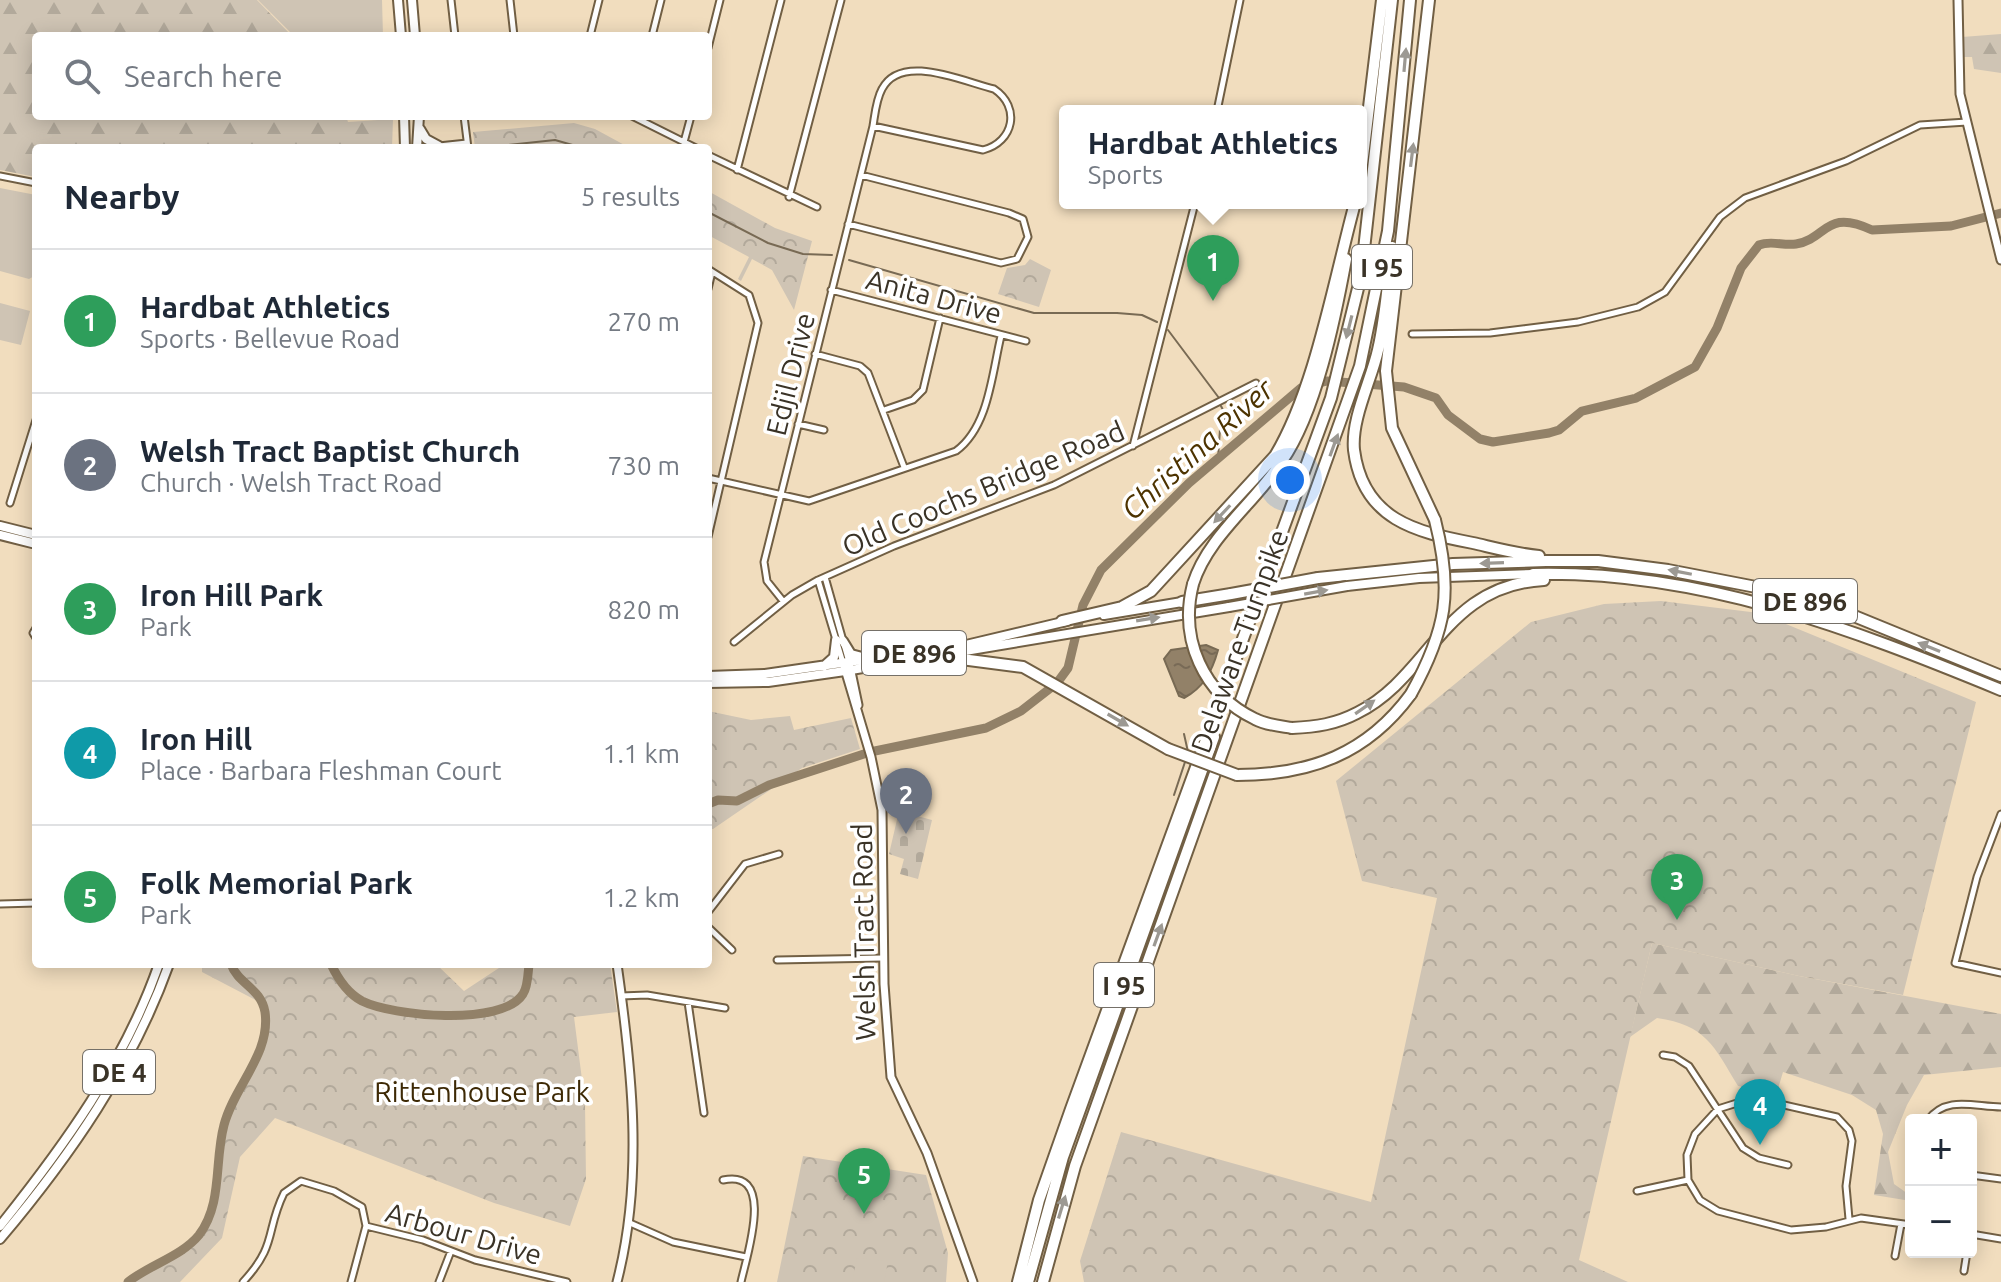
<!DOCTYPE html>
<meta charset="utf-8">
<style>
:root{--surface:#fff;--page:#f6f6f7;--text:#1f2937;--muted:#747a83;--line:#e0e1e3;--accent:#91660f}
body{margin:0;font-family:Ubuntu,sans-serif;background:var(--page);color:var(--text)}
.controls{position:absolute;right:24px;bottom:24px;display:grid;overflow:hidden;border-radius:8px;box-shadow:0 4px 20px #0003}
.controls button{width:72px;height:72px;display:grid;place-items:center;padding:0;border:0;border-bottom:2px solid var(--line);background:var(--surface);color:var(--text);font:40px sans-serif}
.you{position:absolute;left:1290px;top:480px;width:28px;height:28px;margin:-20px;border:6px solid #fff;border-radius:50%;background:#1a73e8;box-shadow:0 0 0 12px #1a73e833}
.badge{display:grid;place-items:center;width:52px;height:52px;border-radius:50%;background:var(--accent);color:#fff;font-size:26px;font-weight:700}
.pin{position:absolute;translate:-50% -66px;filter:drop-shadow(0 2px 4px #0008)}
.pin::after{content:'';position:absolute;top:42px;width:28px;height:24px;background:inherit;clip-path:polygon(0 0,100% 0,50% 100%)}
.popup{position:absolute;left:1059px;top:105px;width:308px;height:104px;box-sizing:border-box;display:grid;place-content:center;border-radius:8px;background:var(--surface);filter:drop-shadow(0 2px 6px #0005);font-size:26px;white-space:nowrap;color:var(--muted)}
.popup b{font-size:30px;color:var(--text)}
.popup::after{content:'';position:absolute;left:50%;top:100%;margin-left:-16px;border:16px solid transparent;border-top-color:var(--surface)}
.list{margin:0;padding:0;list-style:none}
h2{display:flex;justify-content:space-between;align-items:center;height:104px;margin:0;padding:0 32px;font-size:34px}
h2 small{font-size:26px;font-weight:400;color:var(--muted)}
.list li{display:grid;grid-template-columns:52px 1fr auto;gap:24px;align-items:center;box-sizing:border-box;height:144px;padding:0 32px;border-top:2px solid var(--line)}
.list b{display:block;font-size:30px;white-space:nowrap}
.list p{margin:0;font-size:26px;white-space:nowrap;color:var(--muted)}
.list em{font-size:26px;font-style:normal;color:var(--muted)}
.icon{flex:none;width:44px;height:44px;fill:none;stroke:currentColor;stroke-width:2;stroke-linecap:round;stroke-linejoin:round}
.map{position:relative;flex:none;width:2001px;height:1282px;overflow:hidden}
.search{position:absolute;background:var(--surface);box-shadow:0 4px 20px #0003;left:32px;top:32px;width:680px;height:88px;display:flex;align-items:center;gap:20px;box-sizing:border-box;padding:0 28px;border-radius:8px;color:var(--muted);font-size:30px}
.panel{position:absolute;background:var(--surface);box-shadow:0 4px 20px #0003;left:32px;top:144px;width:680px;height:824px;border-radius:8px}
.map>svg:first-child{display:block}
.forest{fill:url(#forest-firs)}
.cemetery{fill:url(#cemetery-stones)}
.park{fill:url(#park-crowns)}
.garden{fill:#cfc4b4}
.water{fill:url(#water-ripples);stroke:#786a54;stroke-width:2}
.lines{fill:none;stroke-linecap:round;stroke-linejoin:round}
.stream{stroke:#786a54;stroke-width:2}
.river{stroke:#928168;stroke-width:9}
.street-casing{stroke:#715f44;stroke-width:9}
.secondary-casing{stroke:#715f44;stroke-width:11}
.primary-casing{stroke:#715f44;stroke-width:12}
.highway-casing{stroke:#715f44;stroke-width:14}
.street{stroke:#fff;stroke-width:5}
.secondary{stroke:#fff;stroke-width:7}
.primary{stroke:#fff;stroke-width:8}
.highway{stroke:#fff;stroke-width:10}
.primary-bridge-casing{stroke:#715f44;stroke-width:12;stroke-linecap:butt}
.highway-bridge-casing{stroke:#715f44;stroke-width:14;stroke-linecap:butt}
.primary-bridge{stroke:#fff;stroke-width:8}
.highway-bridge{stroke:#fff;stroke-width:10}
.oneway{fill:#9c9993}
.labels{text-anchor:middle;dominant-baseline:central;stroke-width:7;stroke-linejoin:round;paint-order:stroke}
.shield{fill:#fff;stroke:#757068;stroke-width:2}
.shield-label{font-size:26px;font-weight:bold;fill:#3a3327}
.street-label{font-size:28px;fill:#3a3327;stroke:#fff}
.park-label{font-size:28px;fill:#3d2905;stroke:#fff}
.water-label{font-size:30px;font-style:italic;fill:#4d3300;stroke:#fff}
</style>
<div class="map">
<svg width="2001" height="1282" viewBox="0 0 2001 1282">
<defs>
<pattern id="forest-firs" width="22" height="20" patternUnits="userSpaceOnUse" patternTransform="scale(2)"><rect width="22" height="20" fill="#cfc4b4"/><path d="M5 1l3.5 6h-7zM16 11l3.5 6h-7z" fill="#b2a99b"/></pattern>
<pattern id="cemetery-stones" width="16" height="16" patternUnits="userSpaceOnUse" patternTransform="scale(2)"><rect width="16" height="16" fill="#cfc4b4"/><path d="M2 7V4a2 2 0 0 1 4 0v3zM10 15v-3a2 2 0 0 1 4 0v3z" fill="#b2a99b"/></pattern>
<pattern id="park-crowns" width="20" height="18" patternUnits="userSpaceOnUse" patternTransform="scale(2)"><rect width="20" height="18" fill="#cfc4b4"/><path d="M2 6a3 3 0 1 1 6 0M12 15a3 3 0 1 1 6 0" fill="none" stroke="#b2a99b"/></pattern>
<pattern id="water-ripples" width="26" height="14" patternUnits="userSpaceOnUse" patternTransform="scale(2)"><rect width="26" height="14" fill="#928168"/><path d="M2 4q2-2 4 0t4 0M15 11q2-2 4 0t4 0" fill="none" stroke="#786a56"/></pattern>
</defs>
<rect width="100%" height="100%" fill="#f1ddbe"/>
<path class="forest" d="M0,0H257L292,36H36V116H346L348,122L393,119L392,148H36V177L0,170Z
M2001,34V73L1974,69L1972,57H1962V37Z
M1652,943L1799,976L2001,1014V1067L1924,1075L1907,1105L1888,1152L1894,1184L1911,1196V1201L1874,1195L1883,1134L1876,1110L1852,1095L1783,1072L1777,1092L1738,1086C1714,1046 1706,1025 1657,1018L1630,1037Z"/>
<path class="cemetery" d="M899,811L932,820L918,879L900,874L904,859L889,854Z"/>
<path class="park" d="M574,123L595,129L630,148H475L473,132Z
M708,191L775,228L812,241L794,310L772,270L752,259L741,281L738,279L749,257L708,235Z
M1030,259L1051,270L1039,307L998,294L1007,268L1025,265Z
M1661,601L1759,613L1976,702L1903,995L1799,976L1652,943L1579,1260L1628,1282H1084L1080,1261L1121,1132L1371,1202L1437,898L1362,881L1336,781L1531,622L1604,604Z
M708,711L751,720L790,716L794,730L851,718L860,749L802,768L713,829H708Z
M202,964H436L464,991L505,964H610L617,1012L574,1017L585,1103L586,1179L570,1226L494,1203L275,1118L240,1157L222,1238L180,1282H128L186,1247L207,1222L217,1196L214,1179L224,1125L264,1038L263,1004L202,972Z
M803,1156L926,1175L948,1253L946,1282H777Z"/>
<path class="garden" d="M258,0H382L383,36H294Z
M0,188L36,195V275L29,279L0,271Z
M0,303L30,311L21,345L0,340Z
M857,1258L888,1261L884,1282H852Z"/>
<path class="water" d="M1206,645L1218,650C1212,672 1203,688 1184,698L1179,696L1164,659L1171,650Z"/>
<g class="lines">
<path class="stream" d="M479,148L555,140L583,148
M708,212L768,243L803,254L832,255
M849,260L1034,313H1117L1142,315L1157,322
M1168,330L1219,398
M1218,459L1220,429L1226,416L1221,406
M1184,734L1188,752
M1174,795L1185,762"/>
<path class="river" d="M708,804L718,800L737,801L769,785L870,752L986,728L1021,711L1057,683L1068,668L1083,605L1101,570L1189,483L1301,388L1327,381L1404,387L1436,398L1448,415L1480,439L1493,442L1549,433L1559,430L1582,411L1636,398L1695,367L1717,328L1741,268L1759,245C1771,240 1783,246 1796,244C1827,239 1825,208 1872,230L1951,226L2001,213
M331,964C338,979 347,993 362,1001C392,1016 502,1027 523,994C528,987 528,973 529,964
M128,1282C149,1265 182,1256 199,1235C223,1203 214,1162 224,1125C234,1086 271,1054 265,1012C261,988 238,984 231,964"/>
<defs>
<path id="street" d="M451,0L455,36
M510,0L514,36
M590,36L599,0
M652,36L661,0
M708,48L720,0
M1217,111L1240,0
M464,116L468,148
M632,116L696,148
M684,142L691,116
M420,148L467,143
M708,155L817,207
M737,170L781,0
M0,176L36,183
M789,197L841,0
M848,224L1001,263L1017,259L1028,237L1023,219L1009,213L861,175
M708,269L749,295L758,323L708,537
M708,289L712,272
M831,290L1026,341
M1412,334L1490,333L1578,322L1638,307L1665,292L1720,217L1745,198L1846,161L1920,125L1967,122
M815,354L860,366L868,373L904,467
M884,410L913,400L923,390L940,318
M798,424L824,430
M1133,446L1195,203
M708,478L809,501L956,451C989,427 992,373 1001,336
M10,503L36,420
M825,577L849,662
M818,580L843,663
M783,601L767,581L764,562L873,126L983,150C1014,142 1021,107 994,89C964,82 901,52 882,89C876,100 875,114 873,126
M36,628L33,633L36,638
M734,642L792,595L818,580L894,546L1054,485L1256,383
M2001,814L1977,877L1955,963L2001,973
M0,904L36,903
M708,912L745,864L779,854
M708,927L732,950
M777,960L883,958
M621,996L647,995L725,1008
M688,1002L704,1113
M1663,1055L1675,1057L1689,1066L1743,1148L1759,1158L1788,1165
M1928,1120C1946,1095 1975,1107 2001,1107
M1971,1175L2001,1179
M723,1180C777,1168 746,1258 741,1282
M1637,1191L1688,1180
M1849,1219L1846,1186L1852,1141L1849,1130L1837,1117L1753,1098L1718,1109L1695,1134L1687,1155L1688,1180L1700,1200L1718,1211L1791,1230L1826,1227L1861,1218L1911,1225
M630,1223L673,1242L746,1257
M366,1226L423,1240L475,1260L567,1282
M1971,1234L2001,1239
M1895,1256L1901,1224
M1964,1271L1967,1252
M243,1282C278,1244 265,1232 284,1193L301,1181L334,1191L362,1207L366,1226L351,1282
M439,1282L451,1251"/>
<path id="secondary" d="M1958,0L1960,94L2001,260
M844,666L871,757L882,810L884,984L891,1077L927,1153L973,1282
M850,667L858,705
M617,1282C644,1177 632,1070 617,964"/>
<path id="primary" d="M398,0L401,36
M412,0L415,36
M404,116L405,148
M420,129L426,139L439,146
M417,148L419,116
M0,526L36,535
M0,535L36,544
M1347,586L1419,578L1533,574
M1104,615L1182,602
M843,641L851,654L866,658
M824,666L834,657L836,640
M708,676L765,674L966,645L1067,621
M708,683L768,682L845,671L1229,607
M0,1226C64,1146 125,1062 159,964
M0,1239C70,1156 132,1067 169,964"/>
<path id="highway" d="M1429,0L1386,371L1392,428L1435,520
M1361,173L1382,0
M1392,247C1388,281 1386,316 1378,350C1371,381 1351,419 1354,450C1363,520 1416,532 1473,543C1495,548 1517,554 1539,556
M1533,574C1699,570 1850,628 2001,690
M1318,578L1453,564L1546,561H1598L1668,570L1756,587L1854,616L2001,676
M1193,584C1208,536 1255,503 1282,461C1316,412 1335,319 1346,259
M1182,602L1231,594
M1062,621L1122,607L1151,591L1275,456C1315,390 1334,280 1355,203
M938,656L1023,667L1168,749
M1292,728C1316,727 1336,724 1357,713C1430,677 1444,585 1544,580
M1237,775C1310,775 1367,754 1411,694
M1018,1282L1039,1200L1071,1109L1331,398L1361,276L1392,0
M1028,1282L1063,1157L1214,737
M1043,1282L1075,1166L1360,366L1388,231L1410,0"/>
</defs>
<use href="#street" class="street-casing"/>
<use href="#secondary" class="secondary-casing"/>
<use href="#primary" class="primary-casing"/>
<use href="#highway" class="highway-casing"/>
<use href="#street" class="street"/>
<use href="#secondary" class="secondary"/>
<use href="#primary" class="primary"/>
<use href="#highway" class="highway"/>
<defs>
<path id="primary-bridge" d="M1229,607L1347,586"/>
<path id="highway-bridge" d="M1193,584C1179,639 1203,694 1255,719C1266,725 1280,726 1292,728
M1231,594L1318,578
M1411,694C1447,629 1453,591 1435,520
M1168,749L1237,775"/>
</defs>
<use href="#primary-bridge" class="primary-bridge-casing"/>
<use href="#highway-bridge" class="highway-bridge-casing"/>
<use href="#primary-bridge" class="primary-bridge"/>
<use href="#highway-bridge" class="highway-bridge"/>
</g>
<defs><path id="oneway-solid" d="M-6-.8H1V-3.2L6.5 0L1 3.2V.8H-6Z" transform="scale(2)"/></defs>
<g class="oneway">
<use href="#oneway-solid" transform="translate(1405 60) rotate(-85)"/>
<use href="#oneway-solid" transform="translate(1412 155) rotate(-83)"/>
<use href="#oneway-solid" transform="translate(1349 327) rotate(104)"/>
<use href="#oneway-solid" transform="translate(1334 445) rotate(-70)"/>
<use href="#oneway-solid" transform="translate(1222 514) rotate(133)"/>
<use href="#oneway-solid" transform="translate(1492 563) rotate(178)"/>
<use href="#oneway-solid" transform="translate(1680 572) rotate(-169)"/>
<use href="#oneway-solid" transform="translate(1316 592) rotate(-10)"/>
<use href="#oneway-solid" transform="translate(1148 619) rotate(-9)"/>
<use href="#oneway-solid" transform="translate(1929 647) rotate(-158)"/>
<use href="#oneway-solid" transform="translate(1365 707) rotate(-35)"/>
<use href="#oneway-solid" transform="translate(1118 720) rotate(30)"/>
<use href="#oneway-solid" transform="translate(1158 935) rotate(-70)"/>
<use href="#oneway-solid" transform="translate(1062 1207) rotate(-73)"/>
</g>
<g class="labels">
<g class="shield">
<rect x="1352" y="245" width="60" height="44" rx="6"/>
<rect x="1753" y="579" width="104" height="44" rx="6"/>
<rect x="862" y="631" width="104" height="44" rx="6"/>
<rect x="1094" y="963" width="60" height="44" rx="6"/>
<rect x="83" y="1050" width="72" height="44" rx="6"/>
</g>
<g class="shield-label">
<text x="1382" y="267">I 95</text>
<text x="1805" y="601">DE 896</text>
<text x="914" y="653">DE 896</text>
<text x="1124" y="985">I 95</text>
<text x="119" y="1072">DE 4</text>
</g>
<g class="street-label">
<text transform="translate(934 296) rotate(15)">Anita Drive</text>
<text transform="translate(790 374) rotate(-76)">Edjil Drive</text>
<text transform="translate(983 488) rotate(-23)">Old Coochs Bridge Road</text>
<text transform="translate(1239 641) rotate(-70)">Delaware Turnpike</text>
<text transform="translate(863 932) rotate(-91)">Welsh Tract Road</text>
<text transform="translate(464 1233) rotate(16)">Arbour Drive</text>
</g>
<g class="park-label">
<text x="482" y="1091">Rittenhouse Park</text>
</g>
<g class="water-label">
<text transform="translate(1197 449) rotate(-42)">Christina River</text>
</g>
</g>
</svg>
<div class="controls">
<button>+</button>
<button>−</button>
</div>
<div class="you"></div>
<div class="pin badge" style="left:1213px;top:301px;background:#2e9e5b">1</div>
<div class="popup"><b>Hardbat Athletics</b>Sports</div>
<div class="pin badge" style="left:906px;top:834px;background:#6b7280">2</div>
<div class="pin badge" style="left:1677px;top:920px;background:#2e9e5b">3</div>
<div class="pin badge" style="left:1760px;top:1145px;background:#0f9aa8">4</div>
<div class="pin badge" style="left:864px;top:1214px;background:#2e9e5b">5</div>
<div class="search"><svg class="icon" aria-label="search" viewBox="0 0 24 24"><circle cx="10" cy="10" r="6"/><path d="M15 15l6 6"/></svg>Search here</div>
<section class="panel">
<h2>Nearby<small>5 results</small></h2>
<ul class="list">
<li><span class="badge" style="background:#2e9e5b">1</span><div><b>Hardbat Athletics</b><p>Sports · Bellevue Road</p></div><em>270 m</em></li>
<li><span class="badge" style="background:#6b7280">2</span><div><b>Welsh Tract Baptist Church</b><p>Church · Welsh Tract Road</p></div><em>730 m</em></li>
<li><span class="badge" style="background:#2e9e5b">3</span><div><b>Iron Hill Park</b><p>Park</p></div><em>820 m</em></li>
<li><span class="badge" style="background:#0f9aa8">4</span><div><b>Iron Hill</b><p>Place · Barbara Fleshman Court</p></div><em>1.1 km</em></li>
<li><span class="badge" style="background:#2e9e5b">5</span><div><b>Folk Memorial Park</b><p>Park</p></div><em>1.2 km</em></li>
</ul>
</section>
</div>
